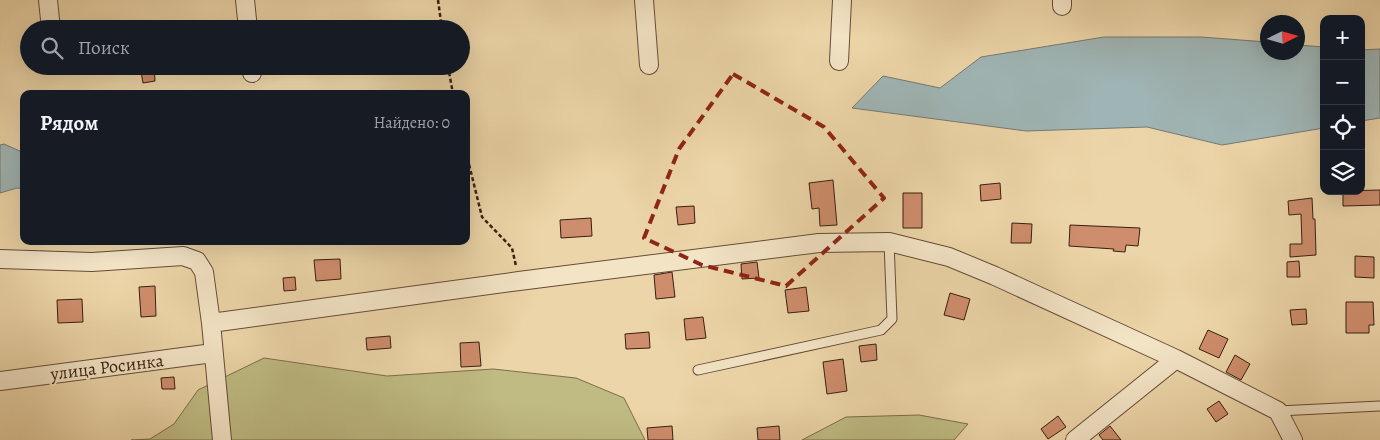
<!DOCTYPE html>
<html lang="ru">
<meta charset="utf-8">
<style>
:root{--surface:#171b24;--page:#242831;--text:#f1f3f6;--muted:#9ea1a6;--line:#363941}
body{margin:0;font-family:Alegreya,serif;background:var(--page);color:var(--text)}
.controls{position:absolute;right:15px;top:15px;display:grid;overflow:hidden;border-radius:10px;box-shadow:0 5px 20px #0002}
.controls button{width:45px;height:45px;display:grid;place-items:center;padding:0;border:0;border-bottom:1px solid var(--line);background:var(--surface);color:var(--text);font:25px sans-serif}
.compass{position:absolute;left:1260px;top:15px;width:45px;height:45px;border-radius:50%;background:var(--surface);box-shadow:0 5px 20px #0002;rotate:85deg}
.list{margin:0;padding:0;list-style:none}
h2{display:flex;justify-content:space-between;align-items:center;height:65px;margin:0;padding:0 20px;font-size:21px}
h2 small{font-size:16px;font-weight:400;color:var(--muted)}
.icon{flex:none;width:28px;height:28px;fill:none;stroke:currentColor;stroke-width:2;stroke-linecap:round;stroke-linejoin:round}
.map{position:relative;flex:none;width:1380px;height:440px;overflow:hidden}
.search{position:absolute;background:var(--surface);box-shadow:0 5px 20px #0002;left:20px;top:20px;width:450px;height:55px;display:flex;align-items:center;gap:12px;box-sizing:border-box;padding:0 18px;border-radius:28px;color:var(--muted);font-size:19px}
.panel{position:absolute;background:var(--surface);box-shadow:0 5px 20px #0002;left:20px;top:90px;width:450px;height:155px;border-radius:10px}
.map>svg:first-child{display:block}
.green{fill:#bfbb83;stroke:#7c6d4a}
.water{fill:#9fb5b5;stroke:#767973}
.building{fill:#ce8d6c;stroke:#391f11}
.lines{fill:none;stroke-linecap:round;stroke-linejoin:round}
.service-casing{stroke:#664c37;stroke-width:11}
.minor-casing{stroke:#664c37;stroke-width:20}
.path{stroke:#391f11;stroke-width:2.5;stroke-dasharray:4 2.5;stroke-linecap:butt}
.service{stroke:#f3e4c6;stroke-width:9}
.minor{stroke:#f3e4c6;stroke-width:18}
.marked{fill:none;stroke:#8f2418;stroke-width:4;stroke-dasharray:10 6;stroke-linejoin:round}
.labels{text-anchor:middle;dominant-baseline:central;stroke-width:4;stroke-linejoin:round;paint-order:stroke}
.street-label{font-size:18px;fill:#391f11;stroke:#f3e4c6}
</style>
<div class="map">
<svg width="1380" height="440" viewBox="0 0 1380 440">
<rect width="100%" height="100%" fill="#ecd5a8"/>
<filter id="stains"><feTurbulence type="fractalNoise" baseFrequency=".004" numOctaves="4"/><feColorMatrix values="0 0 0 0 .2 0 0 0 0 .09 0 0 0 0 .02 0 0 0 .5 -.17"/></filter>
<radialGradient id="worn" r=".72"><stop offset=".6" stop-color="#630" stop-opacity="0"/><stop offset="1" stop-color="#630" stop-opacity=".3"/></radialGradient>
<path class="green" d="M264,358L387,376L493,369L576,378L624,398L645,440H131L150,439L174,424L198,390Z
M919,415L968,424L954,440H802L846,417Z"/>
<path class="water" d="M1104,37H1201L1267,42L1268,52H1298V45L1324,47V128L1222,145L1147,127L1026,131L852,108L883,76L940,88L981,57Z
M1380,49V118L1361,121V50Z
M4,144L24,153V189L17,188L0,193V145Z"/>
<path class="building" d="M140,66H154L155,81L143,83Z
M833,180L837,225L820,226L819,208L812,209L809,183Z
M1000,183L1001,199L981,201L980,185Z
M1380,190V205L1343,206V191Z
M903,193H922V228H903Z
M1312,198L1313,219H1315L1316,255L1290,257V244H1302L1301,214L1289,215L1288,201Z
M694,206L695,223L678,225L676,207Z
M591,218L592,236L561,238L560,220Z
M1012,223L1032,224L1031,243H1011Z
M1070,225L1140,228L1138,246L1126,245L1125,252L1113,251L1114,249L1069,246Z
M1355,256L1374,257V278L1355,277Z
M340,259L341,279L316,281L314,260Z
M1299,261L1300,277H1287V262Z
M757,262L759,278L742,279L741,264Z
M672,272L675,297L656,299L654,275Z
M295,277L296,290L284,291L283,278Z
M155,286L156,316L141,317L139,287Z
M806,287L809,311L788,313L785,290Z
M950,293L970,299L964,320L944,315Z
M82,299L83,322L58,323L57,300Z
M1346,302H1373L1374,325H1369V333H1346Z
M1306,309L1307,324L1292,325L1290,310Z
M703,317L706,338L686,340L684,319Z
M1208,330L1228,339L1219,358L1199,349Z
M649,332L650,348L626,349L625,334Z
M390,336L391,348L367,350L366,338Z
M479,342L481,366L461,367L460,343Z
M876,344L877,360L861,362L859,346Z
M1235,355L1250,364L1241,380L1226,372Z
M843,359L847,391L827,394L823,362Z
M174,377L175,389H162L161,378Z
M1219,401L1228,414L1216,422L1207,409Z
M1058,416L1066,427L1048,439L1041,429Z
M672,426L673,440H648L647,428Z
M779,426L780,440H758L757,428Z
M1110,426L1121,440H1103L1099,435Z"/>
<g class="lines">
<defs>
<path id="service" d="M698,370L881,330L892,319L889,242
M1278,411L1380,406"/>
<path id="minor" d="M48,0L51,29
M245,0L248,29
M644,0L649,65
M1062,0V6
M839,61L842,0
M251,66L252,73
M0,259L92,262L183,256L197,261L204,272L211,323L222,440
M211,323L519,281L819,243L889,242L949,257L995,276L1176,359L1278,411L1293,440
M0,381L213,353
M1075,440L1176,359"/>
</defs>
<use href="#service" class="service-casing"/>
<use href="#minor" class="minor-casing"/>
<path class="path" d="M438,0L442,29
M448,66L453,94
M466,152L482,217L512,248L516,266"/>
<use href="#service" class="service"/>
<use href="#minor" class="minor"/>
</g>
<path class="marked" d="M733,74L824,127L884,198L786,286L702,265L644,238L679,149Z"/>
<g class="labels">
<g class="street-label">
<text transform="translate(107 367) rotate(-7)">улица Росинка</text>
</g>
</g>
<rect width="100%" height="100%" filter="url(#stains)"/>
<rect width="100%" height="100%" fill="url(#worn)"/>
</svg>
<div class="controls">
<button>+</button>
<button>−</button>
<button><svg class="icon" aria-label="locate" viewBox="0 0 24 24"><circle cx="12" cy="12" r="6"/><path d="M12 2v4M12 18v4M2 12h4M18 12h4"/></svg></button>
<button><svg class="icon" aria-label="layers" viewBox="0 0 24 24"><path d="M12 4l9 5-9 5-9-5zM3 14l9 5 9-5"/></svg></button>
</div>
<svg class="compass" viewBox="-18 -18 36 36"><path d="M0-13l5 13h-10z" fill="#e53935"/><path d="M0 13l5-13h-10z" fill="#9ea1a6"/></svg>
<div class="search"><svg class="icon" aria-label="search" viewBox="0 0 24 24"><circle cx="10" cy="10" r="6"/><path d="M15 15l6 6"/></svg>Поиск</div>
<section class="panel">
<h2>Рядом<small>Найдено: 0</small></h2>
<ul class="list">
</ul>
</section>
</div>
